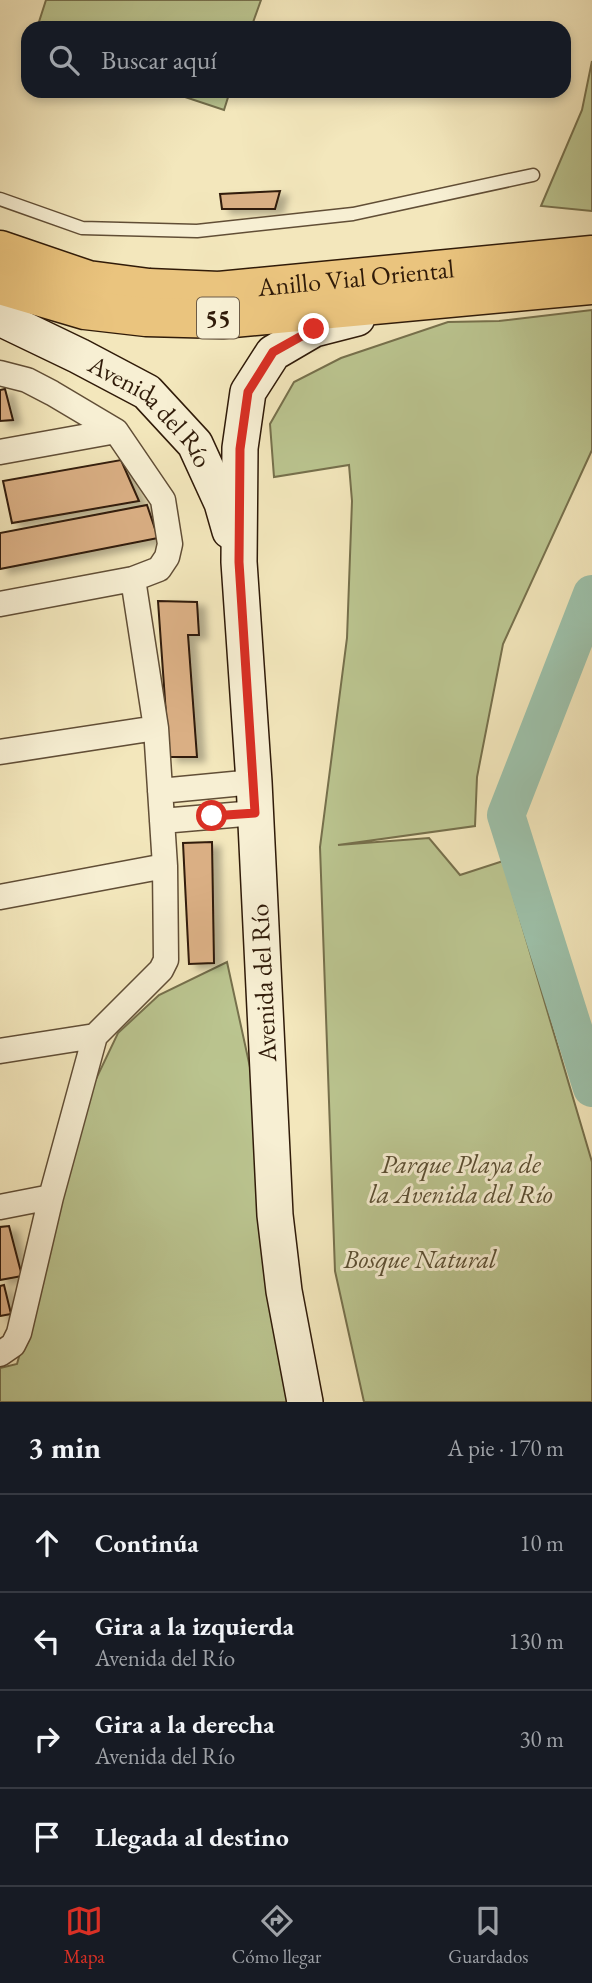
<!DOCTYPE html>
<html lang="es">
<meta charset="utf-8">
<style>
:root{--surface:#171b24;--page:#20242c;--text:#f1f3f6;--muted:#9ea1a6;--line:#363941;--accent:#d93025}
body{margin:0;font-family:"EB Garamond",serif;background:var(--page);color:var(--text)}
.stop{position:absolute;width:21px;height:21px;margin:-16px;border:5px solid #d93025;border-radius:50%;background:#fff}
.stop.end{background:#d93025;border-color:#fff;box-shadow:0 2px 7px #0008}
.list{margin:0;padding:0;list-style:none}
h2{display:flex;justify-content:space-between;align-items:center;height:91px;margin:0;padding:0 28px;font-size:30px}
h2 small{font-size:23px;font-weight:400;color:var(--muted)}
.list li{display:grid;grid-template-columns:46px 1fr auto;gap:21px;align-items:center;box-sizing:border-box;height:98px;padding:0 28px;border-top:2px solid var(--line)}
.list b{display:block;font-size:26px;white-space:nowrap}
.list p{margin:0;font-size:23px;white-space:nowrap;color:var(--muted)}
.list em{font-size:23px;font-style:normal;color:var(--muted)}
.icon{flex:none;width:38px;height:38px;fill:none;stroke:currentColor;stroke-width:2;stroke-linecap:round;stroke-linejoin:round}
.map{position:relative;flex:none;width:592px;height:1402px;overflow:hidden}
.search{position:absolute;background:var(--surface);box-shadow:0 4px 10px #0003;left:21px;right:21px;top:21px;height:77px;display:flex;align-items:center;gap:18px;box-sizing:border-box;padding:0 24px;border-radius:21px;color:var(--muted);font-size:26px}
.sheet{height:483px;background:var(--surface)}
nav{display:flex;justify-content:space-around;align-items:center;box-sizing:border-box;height:98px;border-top:2px solid var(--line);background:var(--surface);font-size:19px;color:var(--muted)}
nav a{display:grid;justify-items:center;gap:4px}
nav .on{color:var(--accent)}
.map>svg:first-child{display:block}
.green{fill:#bbc590;stroke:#76704c;stroke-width:2}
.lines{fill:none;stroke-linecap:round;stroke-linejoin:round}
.river{stroke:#9dc1aa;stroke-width:38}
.building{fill:#daaf84;stroke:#301b09;stroke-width:2;filter:url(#shadow)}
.lane-casing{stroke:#614e36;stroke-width:15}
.street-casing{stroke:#614e36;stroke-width:27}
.secondary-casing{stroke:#301b09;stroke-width:38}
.highway-casing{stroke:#301b09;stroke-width:41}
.lane{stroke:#f7efd3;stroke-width:12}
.street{stroke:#f7efd3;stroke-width:24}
.secondary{stroke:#f7efd3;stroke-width:35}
.highway{stroke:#eac47e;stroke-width:38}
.route{stroke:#d93025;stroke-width:9}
.labels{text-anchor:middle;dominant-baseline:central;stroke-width:6;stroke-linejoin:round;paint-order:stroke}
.shield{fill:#f7efd3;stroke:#6c5b46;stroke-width:2}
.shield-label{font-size:24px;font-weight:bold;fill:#301b09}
.street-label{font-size:26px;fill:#301b09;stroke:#f7efd3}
.park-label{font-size:26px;font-style:italic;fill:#5a4e32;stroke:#f7efd3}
</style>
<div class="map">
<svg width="592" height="1402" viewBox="0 0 592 1402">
<defs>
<filter id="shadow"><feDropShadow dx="8" dy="4.5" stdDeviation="3.5" flood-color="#0004"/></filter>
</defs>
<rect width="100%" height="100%" fill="#f3e7bc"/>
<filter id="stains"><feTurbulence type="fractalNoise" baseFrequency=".00286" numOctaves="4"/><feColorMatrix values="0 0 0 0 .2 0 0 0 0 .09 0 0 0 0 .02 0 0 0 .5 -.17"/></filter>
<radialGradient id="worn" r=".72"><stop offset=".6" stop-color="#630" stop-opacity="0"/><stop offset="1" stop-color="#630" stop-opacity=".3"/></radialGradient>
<path class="green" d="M46,0H261L251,28H37Z
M592,61V211L541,206L582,110Z
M167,91H230L224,110Z
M592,310V450L503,644L477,777L475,826L338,845L429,838L460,875L503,861L592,1162V1402H364L335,1271L320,847L347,638L352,501L349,465L274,477L270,424L294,382L341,358L448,322L499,321Z
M227,962L323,1402H0V1368L17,1364L95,1081L118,1033L159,995Z"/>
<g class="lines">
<path class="river" d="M592,594L506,815L592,1088"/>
</g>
<path class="building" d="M280,191L275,209H222L220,194Z
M5,389L13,420L0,421V390Z
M121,460L139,501L12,523L3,481Z
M147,505L158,538L0,569V533Z
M158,601L197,602L199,635H188L197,757H169Z
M212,842L214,963L189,964L183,843Z
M9,1226L22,1276L0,1280V1227Z
M4,1285L11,1314L0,1316V1286Z"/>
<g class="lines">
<defs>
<path id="lane" d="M0,199L82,228L197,231L353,214L533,175"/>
<path id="street" d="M0,373L27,380L52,393L116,431L163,500L170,544L167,557L159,569L133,579L156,728L165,866L166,960L161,970L95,1036L51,1197L19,1333L13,1345L0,1354
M0,452L116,431
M0,604L133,579
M0,752L156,728
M160,791L254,782
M162,821L255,813
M0,897L165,866
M0,1051L95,1036
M0,1207L51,1197"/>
<g id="secondary">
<path id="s1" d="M0,318L79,356L147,392L195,444L222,503L230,531"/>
<path d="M305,1402L284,1291L275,1215L254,782L239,562L240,448L248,392L273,353L314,329L357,318"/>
</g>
<g id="highway">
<path id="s2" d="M0,250L88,280L149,288L219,291L592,255"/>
<path d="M0,285L85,310L146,317L222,319L592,285"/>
</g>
</defs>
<use href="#lane" class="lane-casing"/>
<use href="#street" class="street-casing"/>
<use href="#secondary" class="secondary-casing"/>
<use href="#highway" class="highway-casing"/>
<use href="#lane" class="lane"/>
<use href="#street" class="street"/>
<use href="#secondary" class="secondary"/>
<use href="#highway" class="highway"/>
</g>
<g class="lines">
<path class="route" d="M212,816L255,813L239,562L240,449L248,392L273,352L314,329"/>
</g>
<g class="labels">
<rect class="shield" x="197" y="297.5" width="42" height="41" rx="5"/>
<g class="shield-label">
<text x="218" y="318">55</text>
</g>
<g class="street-label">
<text stroke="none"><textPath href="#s2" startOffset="362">Anillo Vial Oriental</textPath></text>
<text stroke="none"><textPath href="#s1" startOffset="180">Avenida del Río</textPath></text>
<text transform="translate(263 983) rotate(-93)">Avenida del Río</text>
</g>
<g class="park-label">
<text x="461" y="1164">Parque Playa de<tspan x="461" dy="30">la Avenida del Río</tspan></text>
<text x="420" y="1259">Bosque Natural</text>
</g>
</g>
<rect width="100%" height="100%" filter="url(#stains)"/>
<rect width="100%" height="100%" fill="url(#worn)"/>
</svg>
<div class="stop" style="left:212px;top:816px"></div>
<div class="stop end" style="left:314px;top:329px"></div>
<div class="search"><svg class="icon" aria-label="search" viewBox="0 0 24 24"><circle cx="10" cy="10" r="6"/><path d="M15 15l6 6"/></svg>Buscar aquí</div>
</div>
<section class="sheet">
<h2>3 min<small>A pie · 170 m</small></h2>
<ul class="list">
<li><svg class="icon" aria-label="ahead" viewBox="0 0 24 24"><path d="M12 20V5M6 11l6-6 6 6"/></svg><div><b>Continúa</b></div><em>10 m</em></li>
<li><svg class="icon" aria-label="left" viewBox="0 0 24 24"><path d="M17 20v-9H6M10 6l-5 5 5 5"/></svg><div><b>Gira a la izquierda</b><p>Avenida del Río</p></div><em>130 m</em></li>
<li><svg class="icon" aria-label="right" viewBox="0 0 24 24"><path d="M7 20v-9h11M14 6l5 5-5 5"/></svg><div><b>Gira a la derecha</b><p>Avenida del Río</p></div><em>30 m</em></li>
<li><svg class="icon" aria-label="arrive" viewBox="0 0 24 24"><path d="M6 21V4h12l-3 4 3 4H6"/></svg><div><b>Llegada al destino</b></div></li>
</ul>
</section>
<nav>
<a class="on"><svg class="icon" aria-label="map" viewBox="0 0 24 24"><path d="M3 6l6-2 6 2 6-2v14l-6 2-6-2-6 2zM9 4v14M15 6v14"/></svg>Mapa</a>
<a><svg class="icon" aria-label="directions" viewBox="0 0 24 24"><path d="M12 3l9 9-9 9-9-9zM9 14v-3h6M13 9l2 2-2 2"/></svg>Cómo llegar</a>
<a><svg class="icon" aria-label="saved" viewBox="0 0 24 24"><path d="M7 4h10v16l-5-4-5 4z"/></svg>Guardados</a>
</nav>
